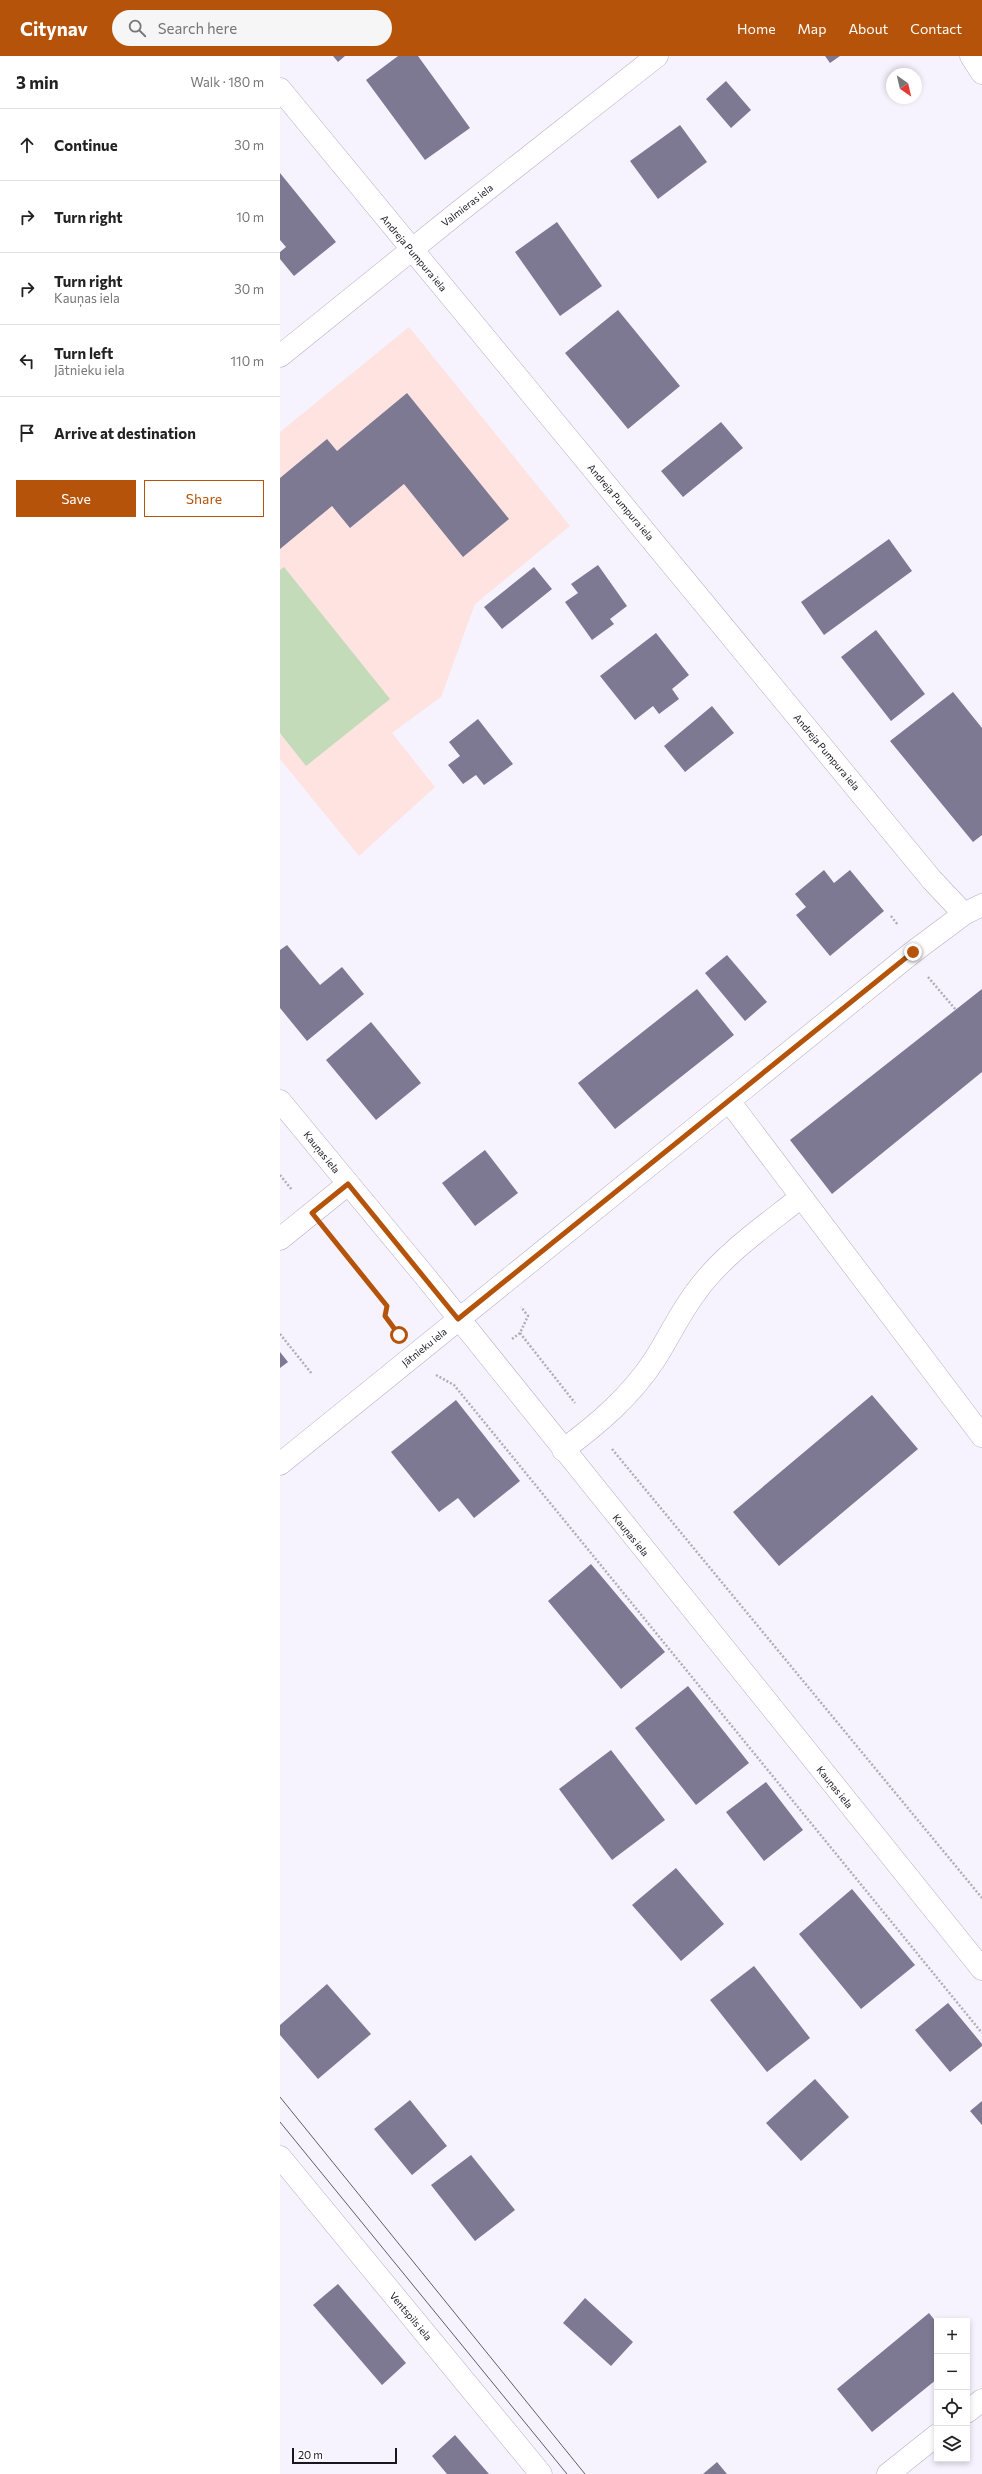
<!DOCTYPE html>
<meta charset="utf-8">
<style>
:root{--surface:#fff;--page:#f6f6f6;--text:#222;--muted:#767676;--line:#e0e0e0;--accent:#b45309}
body{margin:0;font-family:Commissioner,sans-serif;background:var(--page);color:var(--text)}
.controls{position:absolute;right:12px;bottom:12px;display:grid;overflow:hidden;border-radius:0px;box-shadow:0 2px 6px #0003}
.controls button{width:36px;height:36px;display:grid;place-items:center;padding:0;border:0;border-bottom:1px solid var(--line);background:var(--surface);color:var(--text);font:20px sans-serif}
.compass{position:absolute;left:606px;top:12px;width:36px;height:36px;border-radius:50%;background:var(--surface);box-shadow:0 2px 6px #0003;rotate:146deg}
.scale{position:absolute;left:12px;bottom:10px;width:105px;box-sizing:border-box;padding-left:4px;border:2px solid #1a1620;border-top:0;font-size:11px;line-height:14px;white-space:nowrap;color:#1a1620;-webkit-text-stroke:3px #fff;paint-order:stroke}
.stop{position:absolute;width:12px;height:12px;margin:-9px;border:3px solid #b45309;border-radius:50%;background:#fff}
.stop.end{background:#b45309;border-color:#fff;box-shadow:0 1px 4px #0008}
.list{margin:0;padding:0;list-style:none}
h2{display:flex;justify-content:space-between;align-items:center;height:52px;margin:0;padding:0 16px;font-size:17px}
h2 small{font-size:13px;font-weight:400;color:var(--muted)}
.list li{display:grid;grid-template-columns:26px 1fr auto;gap:12px;align-items:center;box-sizing:border-box;height:72px;padding:0 16px;border-top:1px solid var(--line)}
.list b{display:block;font-size:15px;white-space:nowrap}
.list p{margin:0;font-size:13px;white-space:nowrap;color:var(--muted)}
.list em{font-size:13px;font-style:normal;color:var(--muted)}
.actions{display:flex;gap:8px;padding:12px 16px}
.actions a{flex:1;padding:9px 0;border:1px solid var(--accent);border-radius:0px;text-align:center;font-size:14px;color:var(--accent)}
.actions .main{background:var(--accent);color:#fff}
.icon{flex:none;width:22px;height:22px;fill:none;stroke:currentColor;stroke-width:2;stroke-linecap:round;stroke-linejoin:round}
.map{position:relative;flex:none;width:702px;height:2418px;overflow:hidden}
header{display:flex;align-items:center;gap:24px;box-sizing:border-box;height:56px;padding:0 20px;background:var(--accent);color:#fff}
header strong{font-size:19px}
nav{display:flex;gap:22px;margin-inline-start:auto;font-size:14px}
.search{width:280px;height:36px;background:var(--page);display:flex;align-items:center;gap:10px;box-sizing:border-box;padding:0 14px;border-radius:22px;color:var(--muted);font-size:15px}
main{display:flex}
aside{flex:1;background:var(--surface)}
.map>svg:first-child{display:block}
.education{fill:#fee3e0}
.green{fill:#c3dbb9}
.building{fill:#7e7993}
.lines{fill:none;stroke-linecap:round;stroke-linejoin:round}
.minor-casing{stroke:#b7aec9;stroke-width:23}
.path{stroke:#b1adb8;stroke-width:2.5;stroke-dasharray:2 2;stroke-linecap:butt}
.minor{stroke:#fff;stroke-width:22}
.tram{stroke:#615d68;stroke-width:1}
.route{stroke:#b45309;stroke-width:5}
.labels{text-anchor:middle;dominant-baseline:central;stroke-width:4;stroke-linejoin:round;paint-order:stroke}
.street-label{font-size:10px;fill:#1a1620;stroke:#fff}
</style>
<header>
<strong>Citynav</strong>
<div class="search"><svg class="icon" aria-label="search" viewBox="0 0 24 24"><circle cx="10" cy="10" r="6"/><path d="M15 15l6 6"/></svg>Search here</div>
<nav><a>Home</a><a>Map</a><a>About</a><a>Contact</a></nav>
</header>
<main>
<aside>
<h2>3 min<small>Walk · 180 m</small></h2>
<ul class="list">
<li><svg class="icon" aria-label="ahead" viewBox="0 0 24 24"><path d="M12 20V5M6 11l6-6 6 6"/></svg><div><b>Continue</b></div><em>30 m</em></li>
<li><svg class="icon" aria-label="right" viewBox="0 0 24 24"><path d="M7 20v-9h11M14 6l5 5-5 5"/></svg><div><b>Turn right</b></div><em>10 m</em></li>
<li><svg class="icon" aria-label="right" viewBox="0 0 24 24"><path d="M7 20v-9h11M14 6l5 5-5 5"/></svg><div><b>Turn right</b><p>Kauņas iela</p></div><em>30 m</em></li>
<li><svg class="icon" aria-label="left" viewBox="0 0 24 24"><path d="M17 20v-9H6M10 6l-5 5 5 5"/></svg><div><b>Turn left</b><p>Jātnieku iela</p></div><em>110 m</em></li>
<li><svg class="icon" aria-label="arrive" viewBox="0 0 24 24"><path d="M6 21V4h12l-3 4 3 4H6"/></svg><div><b>Arrive at destination</b></div></li>
</ul>
<div class="actions"><a class="main">Save</a><a>Share</a></div>
</aside>
<div class="map">
<svg width="702" height="2418" viewBox="0 0 702 2418">
<rect width="100%" height="100%" fill="#f6f2fe"/>
<path class="education" d="M129,271L290,470L195,548L161,641L112,677L155,731L79,800L0,703V376Z"/>
<path class="green" d="M4,511L110,643L26,710L0,677V514Z"/>
<path class="building" d="M53,0H65L58,6Z
M118,0H138L190,72L145,104L86,24Z
M545,0H560L550,7Z
M446,25L471,54L451,72L426,43Z
M400,69L427,106L378,143L350,105Z
M0,117L56,186L14,220L0,203V196L6,191L0,184Z
M277,166L322,230L280,260L235,196Z
M338,254L400,330L348,373L285,297Z
M127,337L229,463L183,501L124,428L70,472L52,450L0,493V422L47,383L57,395Z
M441,366L463,392L403,441L381,415Z
M609,483L632,515L544,579L521,546Z
M318,509L347,550L330,563L334,568L312,584L285,546L298,537L291,528Z
M254,511L272,533L222,573L204,551Z
M596,574L645,638L611,665L561,601Z
M376,577L409,619L392,633L399,643L379,658L373,650L355,664L320,620Z
M673,636L702,672V779L693,786L610,685Z
M432,650L454,677L405,716L384,690Z
M198,663L233,708L204,729L196,719L183,728L168,709L180,700L169,686Z
M544,814L554,827L570,814L604,855L550,900L516,859L526,851L515,838Z
M7,889L40,929L62,911L84,938L27,985L0,952V894Z
M447,899L487,946L465,965L425,917Z
M417,933L454,979L335,1073L298,1027Z
M702,933V1016L552,1138L510,1084Z
M91,966L141,1027L96,1064L46,1004Z
M205,1094L238,1137L195,1170L162,1127Z
M0,1296L8,1306L0,1312Z
M592,1339L638,1393L499,1510L453,1456Z
M176,1344L240,1425L194,1462L178,1442L159,1456L111,1396Z
M311,1508L385,1596L341,1633L268,1545Z
M408,1630L469,1707L416,1749L355,1672Z
M331,1694L385,1764L332,1804L279,1733Z
M486,1726L523,1774L484,1805L446,1756Z
M396,1812L444,1868L401,1905L352,1849Z
M572,1833L635,1909L581,1953L519,1878Z
M474,1910L530,1982L487,2016L430,1944Z
M47,1928L91,1978L38,2023L0,1979V1969Z
M668,1947L702,1988V1990L670,2016L635,1974Z
M535,2023L569,2061L521,2105L486,2067Z
M130,2044L167,2090L132,2119L94,2073Z
M702,2045V2069L690,2055Z
M191,2099L235,2154L195,2185L151,2129Z
M58,2228L126,2307L102,2329L33,2249Z
M305,2242L353,2286L331,2310L283,2267Z
M649,2257L657,2267V2323L592,2376L557,2333Z
M175,2379L209,2418H167L152,2400Z
M437,2406L447,2418H423Z"/>
<g class="lines">
<defs>
<path id="minor" d="M691,0L702,17
M0,33L652,824L684,858
M0,300L176,158L377,0
M0,1045L144,1219L702,1913
M449,1045L702,1380
M0,1183L68,1128
M283,1394C318,1368 351,1340 375,1303C389,1281 400,1257 416,1236C443,1198 485,1170 521,1141
M0,1408L633,896L684,858L702,849
M0,2101L261,2418
M687,2356L702,2344
M608,2418L657,2379"/>
</defs>
<use href="#minor" class="minor-casing"/>
<path class="path" d="M611,860L618,869
M648,921L676,954
M0,1119L12,1134
M50,1180L107,1250L105,1260L117,1276
M240,1277L295,1347
M0,1278L32,1318
M232,1283L240,1277L248,1260L241,1251
M156,1319L174,1329L702,1977
M332,1393L702,1842"/>
<use href="#minor" class="minor"/>
<path class="tram" d="M0,2041L305,2418
M0,2066L287,2418"/>
</g>
<g class="lines">
<path class="route" d="M119,1279L105,1260L107,1250L32,1157L68,1128L178,1263L633,896"/>
</g>
<g class="labels">
<g class="street-label">
<text transform="translate(187 149) rotate(-38)">Valmieras iela</text>
<text transform="translate(134 197) rotate(50)">Andreja Pumpura iela</text>
<text transform="translate(341 446) rotate(50)">Andreja Pumpura iela</text>
<text transform="translate(547 696) rotate(50)">Andreja Pumpura iela</text>
<text transform="translate(42 1096) rotate(51)">Kauņas iela</text>
<text transform="translate(144 1291) rotate(-39)">Jātnieku iela</text>
<text transform="translate(351 1479) rotate(51)">Kauņas iela</text>
<text transform="translate(555 1731) rotate(51)">Kauņas iela</text>
<text transform="translate(131 2260) rotate(50)">Ventspils iela</text>
</g>
</g>
</svg>
<div class="controls">
<button>+</button>
<button>−</button>
<button><svg class="icon" aria-label="locate" viewBox="0 0 24 24"><circle cx="12" cy="12" r="6"/><path d="M12 2v4M12 18v4M2 12h4M18 12h4"/></svg></button>
<button><svg class="icon" aria-label="layers" viewBox="0 0 24 24"><path d="M12 4l9 5-9 5-9-5zM3 14l9 5 9-5"/></svg></button>
</div>
<svg class="compass" viewBox="-18 -18 36 36"><path d="M0-13l5 13h-10z" fill="#e53935"/><path d="M0 13l5-13h-10z" fill="#767676"/></svg>
<div class="scale">20 m</div>
<div class="stop" style="left:119px;top:1279px"></div>
<div class="stop end" style="left:633px;top:896px"></div>
</div>
</main>
